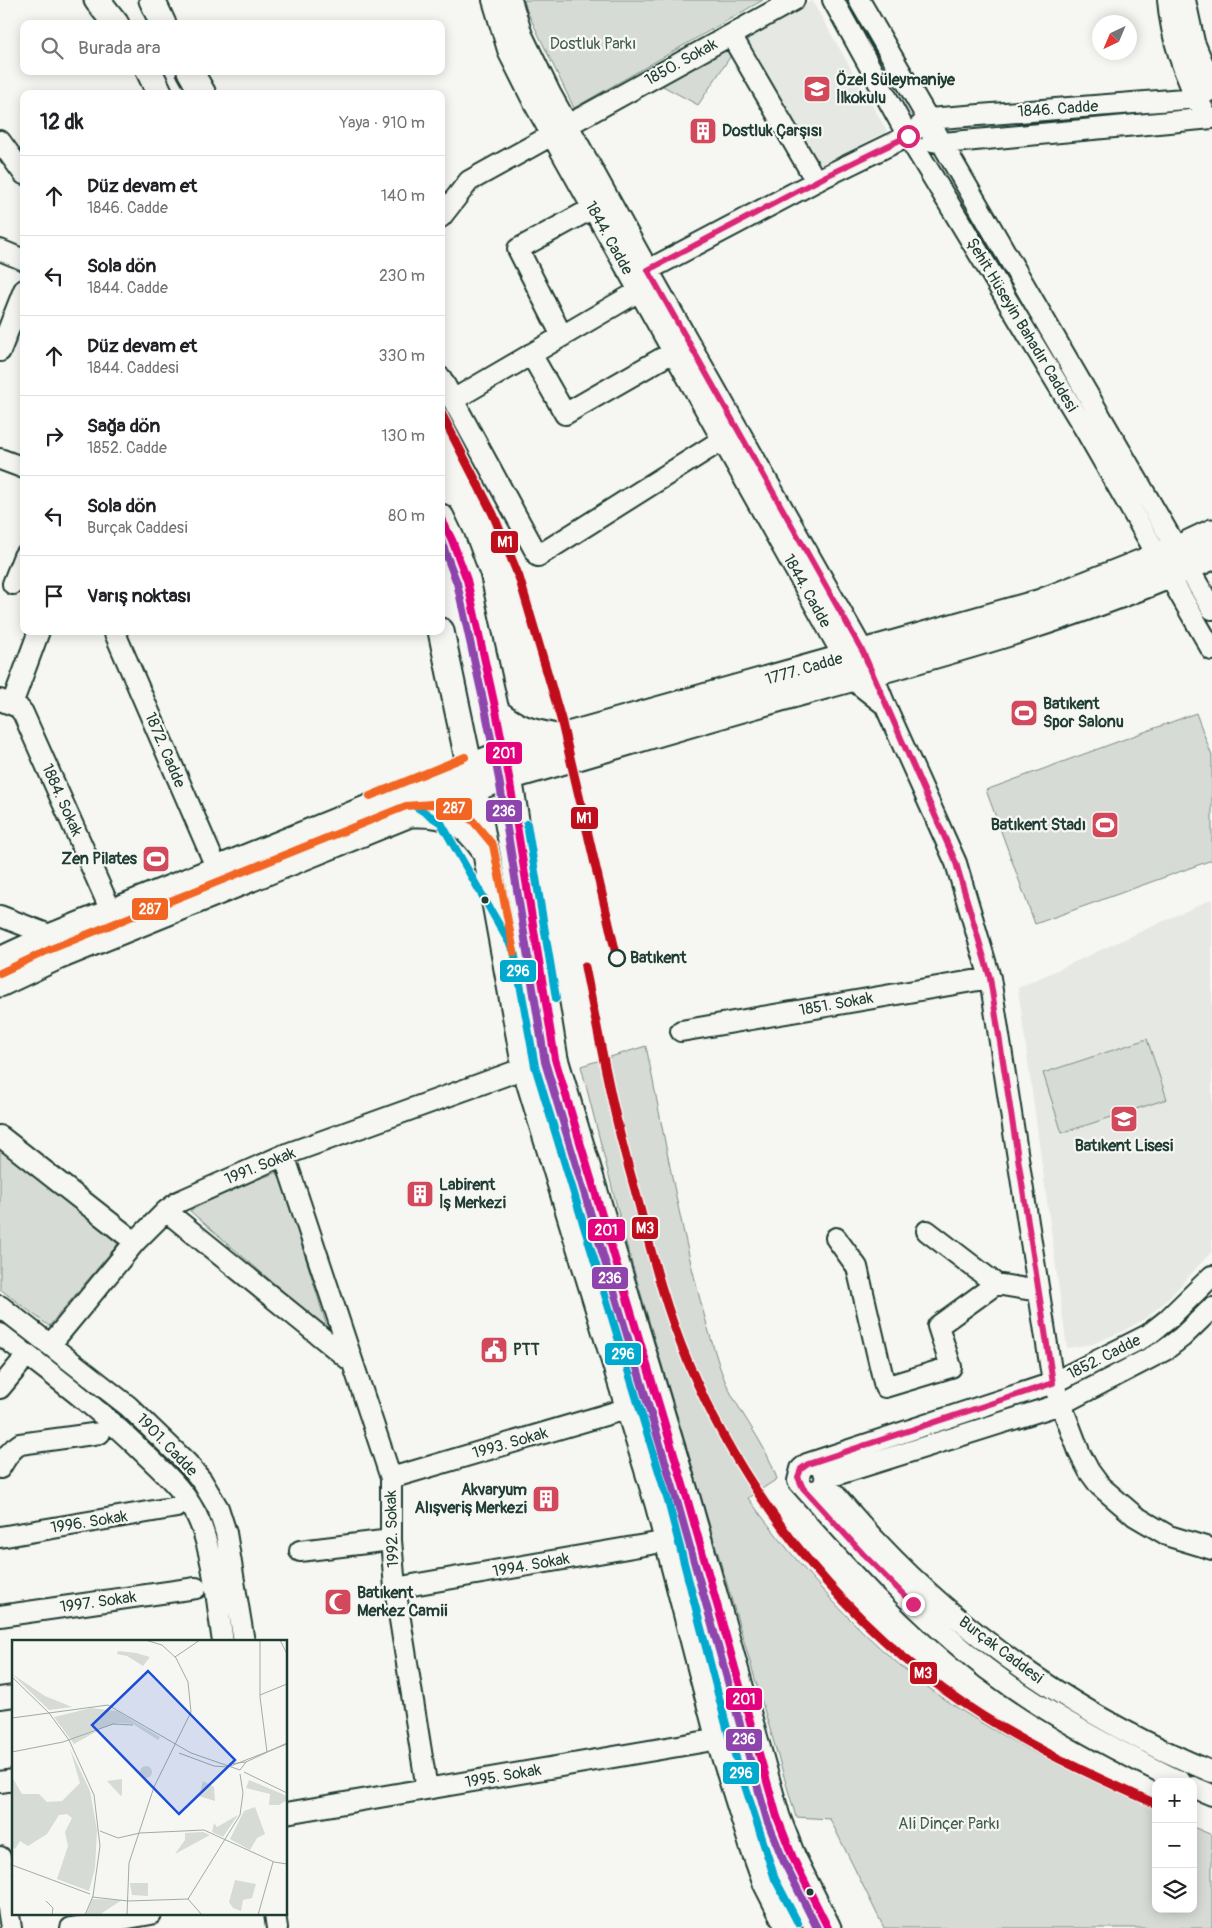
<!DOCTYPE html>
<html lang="tr">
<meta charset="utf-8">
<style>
:root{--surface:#fff;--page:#f6f6f6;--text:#202124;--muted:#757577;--line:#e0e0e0}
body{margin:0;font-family:Pangolin,sans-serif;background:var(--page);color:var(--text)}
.controls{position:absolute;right:15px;bottom:15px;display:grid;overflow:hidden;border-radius:10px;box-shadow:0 2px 12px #0003}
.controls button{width:45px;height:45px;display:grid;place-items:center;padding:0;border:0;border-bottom:1px solid var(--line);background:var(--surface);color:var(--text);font:25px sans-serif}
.compass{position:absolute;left:1092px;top:15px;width:45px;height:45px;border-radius:50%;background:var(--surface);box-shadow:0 2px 12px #0003;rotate:224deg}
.stop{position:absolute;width:15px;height:15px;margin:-11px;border:4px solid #db2777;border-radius:50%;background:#fff}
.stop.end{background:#db2777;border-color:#fff;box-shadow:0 1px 5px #0008}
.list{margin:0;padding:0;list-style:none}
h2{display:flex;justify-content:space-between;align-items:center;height:65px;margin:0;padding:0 20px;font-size:21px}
h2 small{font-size:16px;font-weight:400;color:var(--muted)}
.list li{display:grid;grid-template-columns:32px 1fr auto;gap:15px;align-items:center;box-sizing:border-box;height:80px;padding:0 20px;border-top:1px solid var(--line)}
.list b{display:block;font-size:19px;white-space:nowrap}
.list p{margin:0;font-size:16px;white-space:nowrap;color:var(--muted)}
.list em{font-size:16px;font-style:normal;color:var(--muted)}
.icon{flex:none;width:28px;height:28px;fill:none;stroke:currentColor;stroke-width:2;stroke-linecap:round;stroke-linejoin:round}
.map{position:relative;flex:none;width:1212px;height:1928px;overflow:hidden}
.search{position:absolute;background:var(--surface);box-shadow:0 2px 12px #0003;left:20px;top:20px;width:425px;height:55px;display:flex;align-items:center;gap:12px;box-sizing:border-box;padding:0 18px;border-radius:10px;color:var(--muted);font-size:19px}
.panel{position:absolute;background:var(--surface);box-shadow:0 2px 12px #0003;left:20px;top:90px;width:425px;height:545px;border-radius:10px}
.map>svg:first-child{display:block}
.built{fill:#e6e8e4}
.green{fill:#d6dbd6;stroke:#7a8c85}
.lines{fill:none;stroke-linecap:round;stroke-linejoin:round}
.minor-casing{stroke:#1f3d34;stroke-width:24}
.major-casing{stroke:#1f3d34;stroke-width:29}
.minor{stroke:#f6f6f2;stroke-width:20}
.major{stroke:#f6f6f2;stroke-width:25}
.bus-1-casing{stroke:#f6f6f2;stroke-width:11}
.bus-2-casing{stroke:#f6f6f2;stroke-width:11}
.bus-3-casing{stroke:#f6f6f2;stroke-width:11}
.bus-4-casing{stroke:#f6f6f2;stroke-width:11}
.bus-1{stroke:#e5007d;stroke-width:8}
.bus-2{stroke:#8e44ad;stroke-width:8}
.bus-3{stroke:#00a9ce;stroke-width:8}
.bus-4{stroke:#f26522;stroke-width:8}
.metro-1-casing{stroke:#f6f6f2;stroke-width:12}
.metro-2-casing{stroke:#f6f6f2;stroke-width:12}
.metro-1{stroke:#bf0e1c;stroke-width:9}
.metro-2{stroke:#bf0e1c;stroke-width:9}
.route{stroke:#db2777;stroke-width:6}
.bus-dot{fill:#1f3d34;stroke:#f6f6f2;stroke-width:2}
.stop-dot{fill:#f6f6f2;stroke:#1f3d34;stroke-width:2.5}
.labels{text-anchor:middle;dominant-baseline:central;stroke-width:4.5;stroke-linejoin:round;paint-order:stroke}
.park-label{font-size:16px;fill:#445d54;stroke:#f6f6f2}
.street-label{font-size:16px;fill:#1f3d34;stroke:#f6f6f2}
.poi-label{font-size:16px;font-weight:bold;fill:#1f3d34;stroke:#f6f6f2;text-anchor:start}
.stop-label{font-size:16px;font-weight:bold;fill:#1f3d34;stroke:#f6f6f2;text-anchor:start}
.inset-road{fill:none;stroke:#a0aca6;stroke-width:1}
.view{fill:#1d4ed8;fill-opacity:0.15;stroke:#1d4ed8;stroke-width:2.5}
.inset-edge{fill:none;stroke:#1f3d34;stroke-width:2.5}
.line-badge{stroke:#f6f6f2;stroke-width:2}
.badge-label{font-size:14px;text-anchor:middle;font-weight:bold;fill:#fff}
</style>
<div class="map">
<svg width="1212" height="1928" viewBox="0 0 1212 1928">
<rect width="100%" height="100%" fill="#f6f6f2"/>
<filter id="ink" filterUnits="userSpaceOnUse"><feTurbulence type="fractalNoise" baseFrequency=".02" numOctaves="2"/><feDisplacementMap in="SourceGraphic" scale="10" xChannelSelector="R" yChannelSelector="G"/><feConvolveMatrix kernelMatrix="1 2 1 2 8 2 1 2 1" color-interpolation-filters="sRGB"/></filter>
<g filter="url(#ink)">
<path class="built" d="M812,1L887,131L816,169L747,46L749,34Z
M1212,899V1251L1169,1298L1146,1318L1121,1332L1092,1344L1067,1348L1018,988Z"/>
<path class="green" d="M524,0H763L574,108L527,11Z
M733,43L736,48L698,105L661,85Z
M1196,713L1212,756V860L1035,924L986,790Z
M1147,1039L1167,1099L1062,1133L1043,1073Z
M646,1046C668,1154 686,1263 720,1368C733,1408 765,1439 777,1479L748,1498C801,1569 860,1638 933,1691C1001,1740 1080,1776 1156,1810V1909H1193V1827L1212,1835V1928H884L830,1819L796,1817L628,1250L581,1066Z
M0,1147L118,1244L49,1326L0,1289Z
M279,1172L328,1330L190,1211L235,1187Z"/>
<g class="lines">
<defs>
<path id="minor" d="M493,0L509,53L534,103L844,657L852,679L885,705L863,651L648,270L550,93L522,35L511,0
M833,0L908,136L1086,431L1212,650
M859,0L1212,609
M1168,0C1171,37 1184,77 1203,109
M1185,0L1194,42L1212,86
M731,35L816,181
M568,125L794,0
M0,141L24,174
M932,141L943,143L1212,118
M441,217L469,181L552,135
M0,250L24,260
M635,277L826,176L908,136L928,119L1197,98L1212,89
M562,336L518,249L593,208
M0,351L24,290
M531,354L565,414L673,352
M441,378L538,556L722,440
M453,400L639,291
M0,459L24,468
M13,584L24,556
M114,631L217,869
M0,700L18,707L23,713L111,911
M12,704L39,631
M885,705L956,863L990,978L1053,1383L1080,1454L1089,1471L1100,1486L1135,1516L1169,1536L1212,1549
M0,916L52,936
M681,1031L990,978
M0,1136L135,1242
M284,1155L391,1478V1540L395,1588L427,1789
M166,1211L352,1362
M927,1231L996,1284
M836,1238L857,1267L885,1387L951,1367L938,1326L996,1284L1039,1291
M0,1306L128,1406L188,1464L202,1481L218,1508L226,1533L244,1642
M0,1334C50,1373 101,1410 146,1455C167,1475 189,1495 200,1523C214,1558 217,1604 223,1642
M50,1345L135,1242L166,1211L178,1202L284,1155L525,1068
M0,1388L19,1365
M807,1464C832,1460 831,1497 806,1490L798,1481L801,1469L807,1464L1053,1383L1148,1335L1167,1320L1212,1276
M0,1468C6,1458 10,1450 20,1444L100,1433
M391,1478L629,1408
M826,1478L1061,1404L1165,1350L1182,1337L1212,1308
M825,1483C842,1503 859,1523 877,1542C971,1642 1086,1720 1212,1772
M806,1490C862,1553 920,1617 987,1669C1047,1714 1113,1749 1181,1782
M0,1537L177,1507
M300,1551L391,1540
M395,1588L668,1541
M0,1616L196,1588
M0,1698L14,1696
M0,1782L14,1780
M1193,1787L1212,1795
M286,1813L719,1739
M0,1857L11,1928
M275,1914L277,1928
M71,1928L151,1914"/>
<path id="major" d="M97,0L116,24
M152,0L163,24
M149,71L160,94
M190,71L203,94
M441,517L452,540L467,580L496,711L509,777L555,1059L687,1498L777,1817L793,1858L828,1928
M441,631L474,788L525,1068L658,1504L719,1739L752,1844L766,1883L789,1928
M496,711C516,729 531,732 556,737
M415,814C450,813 465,823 485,851
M0,960L52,936L504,753L1041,602L1178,548L1212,532
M0,984L55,958L474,788L509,777C607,749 705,719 803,692C942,654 1081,617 1212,557"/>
</defs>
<use href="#minor" class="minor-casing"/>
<use href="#major" class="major-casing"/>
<use href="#minor" class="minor"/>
<use href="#major" class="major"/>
<defs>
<path id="bus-1" d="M441,518L452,540L467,580L496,711L509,777L555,1059L687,1498L777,1817L793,1858L828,1928"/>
<path id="bus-2" d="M441,541L457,583L486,713L499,779L545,1062L677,1501L767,1820L784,1862L817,1928"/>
<path id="bus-3" d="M415,806L441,823L514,951L535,1066L668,1501L729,1736L775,1879L798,1923
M527,824L556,998"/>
<path id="bus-4" d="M370,796L465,757
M0,973L51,949L406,806L431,804L456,809L473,821L493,845L514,952"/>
</defs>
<use href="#bus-1" class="bus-1-casing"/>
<use href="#bus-2" class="bus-2-casing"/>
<use href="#bus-3" class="bus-3-casing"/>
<use href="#bus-4" class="bus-4-casing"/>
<use href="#bus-1" class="bus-1"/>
<use href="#bus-2" class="bus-2"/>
<use href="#bus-3" class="bus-3"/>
<use href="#bus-4" class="bus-4"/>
<defs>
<path id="metro-1" d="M585,967C596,1021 606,1076 619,1130C625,1156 633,1182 640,1208C653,1260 667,1312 688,1362C741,1490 832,1606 943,1689C1008,1737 1082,1771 1156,1804"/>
<path id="metro-2" d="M441,413L493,514L519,577L561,719L617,958"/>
</defs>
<use href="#metro-1" class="metro-1-casing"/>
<use href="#metro-2" class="metro-2-casing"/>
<use href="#metro-1" class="metro-1"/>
<use href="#metro-2" class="metro-2"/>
</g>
</g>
<g class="lines" filter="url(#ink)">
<path class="route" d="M908,136L826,176L648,270L863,652L956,863L990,978L1053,1383L808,1464L801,1469L798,1477L803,1488L863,1554L913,1604"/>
</g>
<defs>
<symbol id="school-square" viewBox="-11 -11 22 22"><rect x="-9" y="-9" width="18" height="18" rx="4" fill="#d1495b" stroke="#f6f6f2"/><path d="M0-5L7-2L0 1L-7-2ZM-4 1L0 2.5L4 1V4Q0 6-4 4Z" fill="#fff"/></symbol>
<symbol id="building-square" viewBox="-11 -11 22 22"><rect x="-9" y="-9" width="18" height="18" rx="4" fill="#d1495b" stroke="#f6f6f2"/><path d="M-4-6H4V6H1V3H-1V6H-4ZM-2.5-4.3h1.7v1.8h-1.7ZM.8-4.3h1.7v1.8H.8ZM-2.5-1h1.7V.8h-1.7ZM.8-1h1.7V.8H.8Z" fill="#fff"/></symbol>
<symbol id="stadium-square" viewBox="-11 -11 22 22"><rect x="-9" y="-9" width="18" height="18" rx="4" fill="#d1495b" stroke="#f6f6f2"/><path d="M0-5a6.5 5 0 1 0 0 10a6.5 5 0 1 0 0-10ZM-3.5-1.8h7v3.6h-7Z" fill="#fff"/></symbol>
<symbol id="civic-square" viewBox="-11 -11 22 22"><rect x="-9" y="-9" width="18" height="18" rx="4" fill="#d1495b" stroke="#f6f6f2"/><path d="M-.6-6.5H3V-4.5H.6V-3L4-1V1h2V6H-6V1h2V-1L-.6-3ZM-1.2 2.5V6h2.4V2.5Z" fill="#fff"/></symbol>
<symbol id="mosque-square" viewBox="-11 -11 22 22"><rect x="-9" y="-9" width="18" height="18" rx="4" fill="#d1495b" stroke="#f6f6f2"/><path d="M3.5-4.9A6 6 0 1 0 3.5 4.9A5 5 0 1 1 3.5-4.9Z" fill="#fff"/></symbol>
</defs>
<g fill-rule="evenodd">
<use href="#school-square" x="801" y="73" width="32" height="32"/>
<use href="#building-square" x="687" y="115" width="32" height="32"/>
<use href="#stadium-square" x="1008" y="697" width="32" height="32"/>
<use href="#stadium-square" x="1089" y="809" width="32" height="32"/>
<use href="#stadium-square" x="140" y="843" width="32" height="32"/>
<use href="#school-square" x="1108" y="1103" width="32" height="32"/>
<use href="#building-square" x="404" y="1178" width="32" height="32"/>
<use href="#civic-square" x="478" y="1334" width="32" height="32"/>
<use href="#building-square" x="530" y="1483" width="32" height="32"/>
<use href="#mosque-square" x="322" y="1586" width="32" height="32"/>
</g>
<g class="bus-dot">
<circle cx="485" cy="900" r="4.5"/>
<circle cx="810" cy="1892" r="4.5"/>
</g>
<circle class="stop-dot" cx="617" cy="958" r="8"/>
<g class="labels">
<g class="park-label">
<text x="593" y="44">Dostluk Parkı</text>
<text x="949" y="1824">Ali Dinçer Parkı</text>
</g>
<g class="street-label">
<text transform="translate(681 62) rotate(-29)">1850. Sokak</text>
<text transform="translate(1058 109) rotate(-4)">1846. Cadde</text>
<text transform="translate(609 238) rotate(61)">1844. Cadde</text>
<text transform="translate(1022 325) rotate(59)">Şehit Hüseyin Bahadır Caddesi</text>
<text transform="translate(807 591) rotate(61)">1844. Cadde</text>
<text transform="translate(804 669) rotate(-16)">1777. Cadde</text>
<text transform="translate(165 750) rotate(67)">1872. Cadde</text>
<text transform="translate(62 800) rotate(66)">1884. Sokak</text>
<text transform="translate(836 1004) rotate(-10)">1851. Sokak</text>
<text transform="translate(260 1166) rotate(-22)">1991. Sokak</text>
<text transform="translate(1104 1357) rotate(-27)">1852. Cadde</text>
<text transform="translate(510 1443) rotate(-16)">1993. Sokak</text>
<text transform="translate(167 1445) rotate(46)">1901. Cadde</text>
<text transform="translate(89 1522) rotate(-9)">1996. Sokak</text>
<text transform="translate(392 1529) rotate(-92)">1992. Sokak</text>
<text transform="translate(531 1565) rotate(-10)">1994. Sokak</text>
<text transform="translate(98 1602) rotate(-8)">1997. Sokak</text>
<text transform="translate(1001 1650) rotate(37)">Burçak Caddesi</text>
<text transform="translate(503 1776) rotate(-10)">1995. Sokak</text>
</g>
<g class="poi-label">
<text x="836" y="80">Özel Süleymaniye<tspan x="836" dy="18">İlkokulu</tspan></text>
<text x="722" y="131">Dostluk Çarşısı</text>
<text x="1043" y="704">Batıkent<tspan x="1043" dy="18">Spor Salonu</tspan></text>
<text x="1086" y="825" text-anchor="end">Batıkent Stadı</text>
<text x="137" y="859" text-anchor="end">Zen Pilates</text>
<text x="1124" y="1146" text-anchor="middle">Batıkent Lisesi</text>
<text x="439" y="1185">Labirent<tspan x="439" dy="18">İş Merkezi</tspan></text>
<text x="513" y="1350">PTT</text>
<text x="527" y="1490" text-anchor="end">Akvaryum<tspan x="527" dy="18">Alışveriş Merkezi</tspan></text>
<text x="357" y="1593">Batıkent<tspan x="357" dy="18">Merkez Camii</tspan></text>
</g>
<g class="stop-label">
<text x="630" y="958">Batıkent</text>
</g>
</g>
<g transform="translate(12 1640)">
<rect width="275" height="275" fill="#f6f6f2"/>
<path d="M106,11L124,13L138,17L131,26L115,16L105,14ZM0,34L33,56L60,67L37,70ZM79,68L105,71L148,97L146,100L121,84L106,83L69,95L87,90L62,104L42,77ZM58,109L78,151L85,190L83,228L77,251L45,239L56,206L53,192L60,178L55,174L47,175L35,194L16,206L8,201L3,209L0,207V137L10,154H27L35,162L50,161L68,143ZM128 132a6 6 0 1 1 12 0a6 6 0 1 1-12 0ZM110,139V155L109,156L95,141ZM237,140L275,156V160L267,165H257L258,154L234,148ZM191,141L202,147L203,161L187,156ZM243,167L253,194L245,198L238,210L218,199L232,171ZM226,175L211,197L200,192L202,183L205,187ZM191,192L198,195L163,214L173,200V193ZM223,240L244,244L240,258L231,260L229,271L221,268L217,262ZM118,243H136V256L120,255ZM80,259L110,260L87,275H74Z" fill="#d6dbd6"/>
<path class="inset-road" d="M248,0V57L255,112M268,0L275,14M163,17L188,0M0,37L37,73L57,100L82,155L88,206L81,256L73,275M248,55L275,44M0,78L96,65L179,113L228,130L234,122M0,112L51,102L101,84L121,85M167,113L202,126L216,127L275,104M217,124L234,122L275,103M232,132L275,153M88,191L106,198L128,193L192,190L262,222L275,224M0,225L78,254M80,257L116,261L176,259L190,275M176,259L228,175L231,153L228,134M34,261L41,268L40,275M115,275L117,223L142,147L179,72L176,42L164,18L150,5L133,0M246,275L261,222"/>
<path class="view" d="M136,31L223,120L167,174L80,85Z"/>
<rect width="275" height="275" class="inset-edge"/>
</g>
<g class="line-badge">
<rect x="490" y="530" width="29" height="24" rx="5" fill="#bf0e1c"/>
<rect x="485" y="741" width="38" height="24" rx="5" fill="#e5007d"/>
<rect x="435" y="797" width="38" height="24" rx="5" fill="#f26522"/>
<rect x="485" y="799" width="38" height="24" rx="5" fill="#8e44ad"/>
<rect x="570" y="806" width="29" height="24" rx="5" fill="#bf0e1c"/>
<rect x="131" y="897" width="38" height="24" rx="5" fill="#f26522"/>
<rect x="499" y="959" width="38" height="24" rx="5" fill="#00a9ce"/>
<rect x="631" y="1216" width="28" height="24" rx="5" fill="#bf0e1c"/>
<rect x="587" y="1218" width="39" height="24" rx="5" fill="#e5007d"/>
<rect x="591" y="1266" width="38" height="24" rx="5" fill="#8e44ad"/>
<rect x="604" y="1342" width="38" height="24" rx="5" fill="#00a9ce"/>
<rect x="909" y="1661" width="29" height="24" rx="5" fill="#bf0e1c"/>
<rect x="725" y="1687" width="38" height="24" rx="5" fill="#e5007d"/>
<rect x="725" y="1728" width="38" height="24" rx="5" fill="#8e44ad"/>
<rect x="722" y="1761" width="38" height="24" rx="5" fill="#00a9ce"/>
</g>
<g class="badge-label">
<text x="505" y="547">M1</text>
<text x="504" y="758">201</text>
<text x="454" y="813">287</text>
<text x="504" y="816">236</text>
<text x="584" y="823">M1</text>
<text x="150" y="914">287</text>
<text x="518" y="976">296</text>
<text x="645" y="1233">M3</text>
<text x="606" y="1235">201</text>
<text x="610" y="1283">236</text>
<text x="623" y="1359">296</text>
<text x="923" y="1678">M3</text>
<text x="744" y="1704">201</text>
<text x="744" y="1744">236</text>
<text x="741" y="1778">296</text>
</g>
</svg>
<div class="controls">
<button>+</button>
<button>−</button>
<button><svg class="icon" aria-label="layers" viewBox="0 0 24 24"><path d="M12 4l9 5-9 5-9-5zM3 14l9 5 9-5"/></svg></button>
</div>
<svg class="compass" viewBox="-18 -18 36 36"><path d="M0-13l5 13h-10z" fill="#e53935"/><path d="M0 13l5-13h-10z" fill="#757577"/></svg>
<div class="stop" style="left:908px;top:136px"></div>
<div class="stop end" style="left:913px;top:1604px"></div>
<div class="search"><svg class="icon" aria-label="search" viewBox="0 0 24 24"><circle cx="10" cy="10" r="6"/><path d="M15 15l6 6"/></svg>Burada ara</div>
<section class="panel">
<h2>12 dk<small>Yaya · 910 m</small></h2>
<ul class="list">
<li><svg class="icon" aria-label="ahead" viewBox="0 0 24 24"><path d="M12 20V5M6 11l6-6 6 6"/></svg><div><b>Düz devam et</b><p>1846. Cadde</p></div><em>140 m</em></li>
<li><svg class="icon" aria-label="left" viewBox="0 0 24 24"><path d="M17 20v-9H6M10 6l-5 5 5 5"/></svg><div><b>Sola dön</b><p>1844. Cadde</p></div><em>230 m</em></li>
<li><svg class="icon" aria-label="ahead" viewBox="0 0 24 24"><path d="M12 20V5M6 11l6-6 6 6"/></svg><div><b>Düz devam et</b><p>1844. Caddesi</p></div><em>330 m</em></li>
<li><svg class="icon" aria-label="right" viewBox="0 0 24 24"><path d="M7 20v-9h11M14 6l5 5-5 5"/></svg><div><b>Sağa dön</b><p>1852. Cadde</p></div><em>130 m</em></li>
<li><svg class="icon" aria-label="left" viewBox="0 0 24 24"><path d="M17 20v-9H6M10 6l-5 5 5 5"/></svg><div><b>Sola dön</b><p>Burçak Caddesi</p></div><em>80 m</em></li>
<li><svg class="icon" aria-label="arrive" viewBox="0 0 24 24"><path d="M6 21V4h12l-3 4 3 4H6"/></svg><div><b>Varış noktası</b></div></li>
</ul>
</section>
</div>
